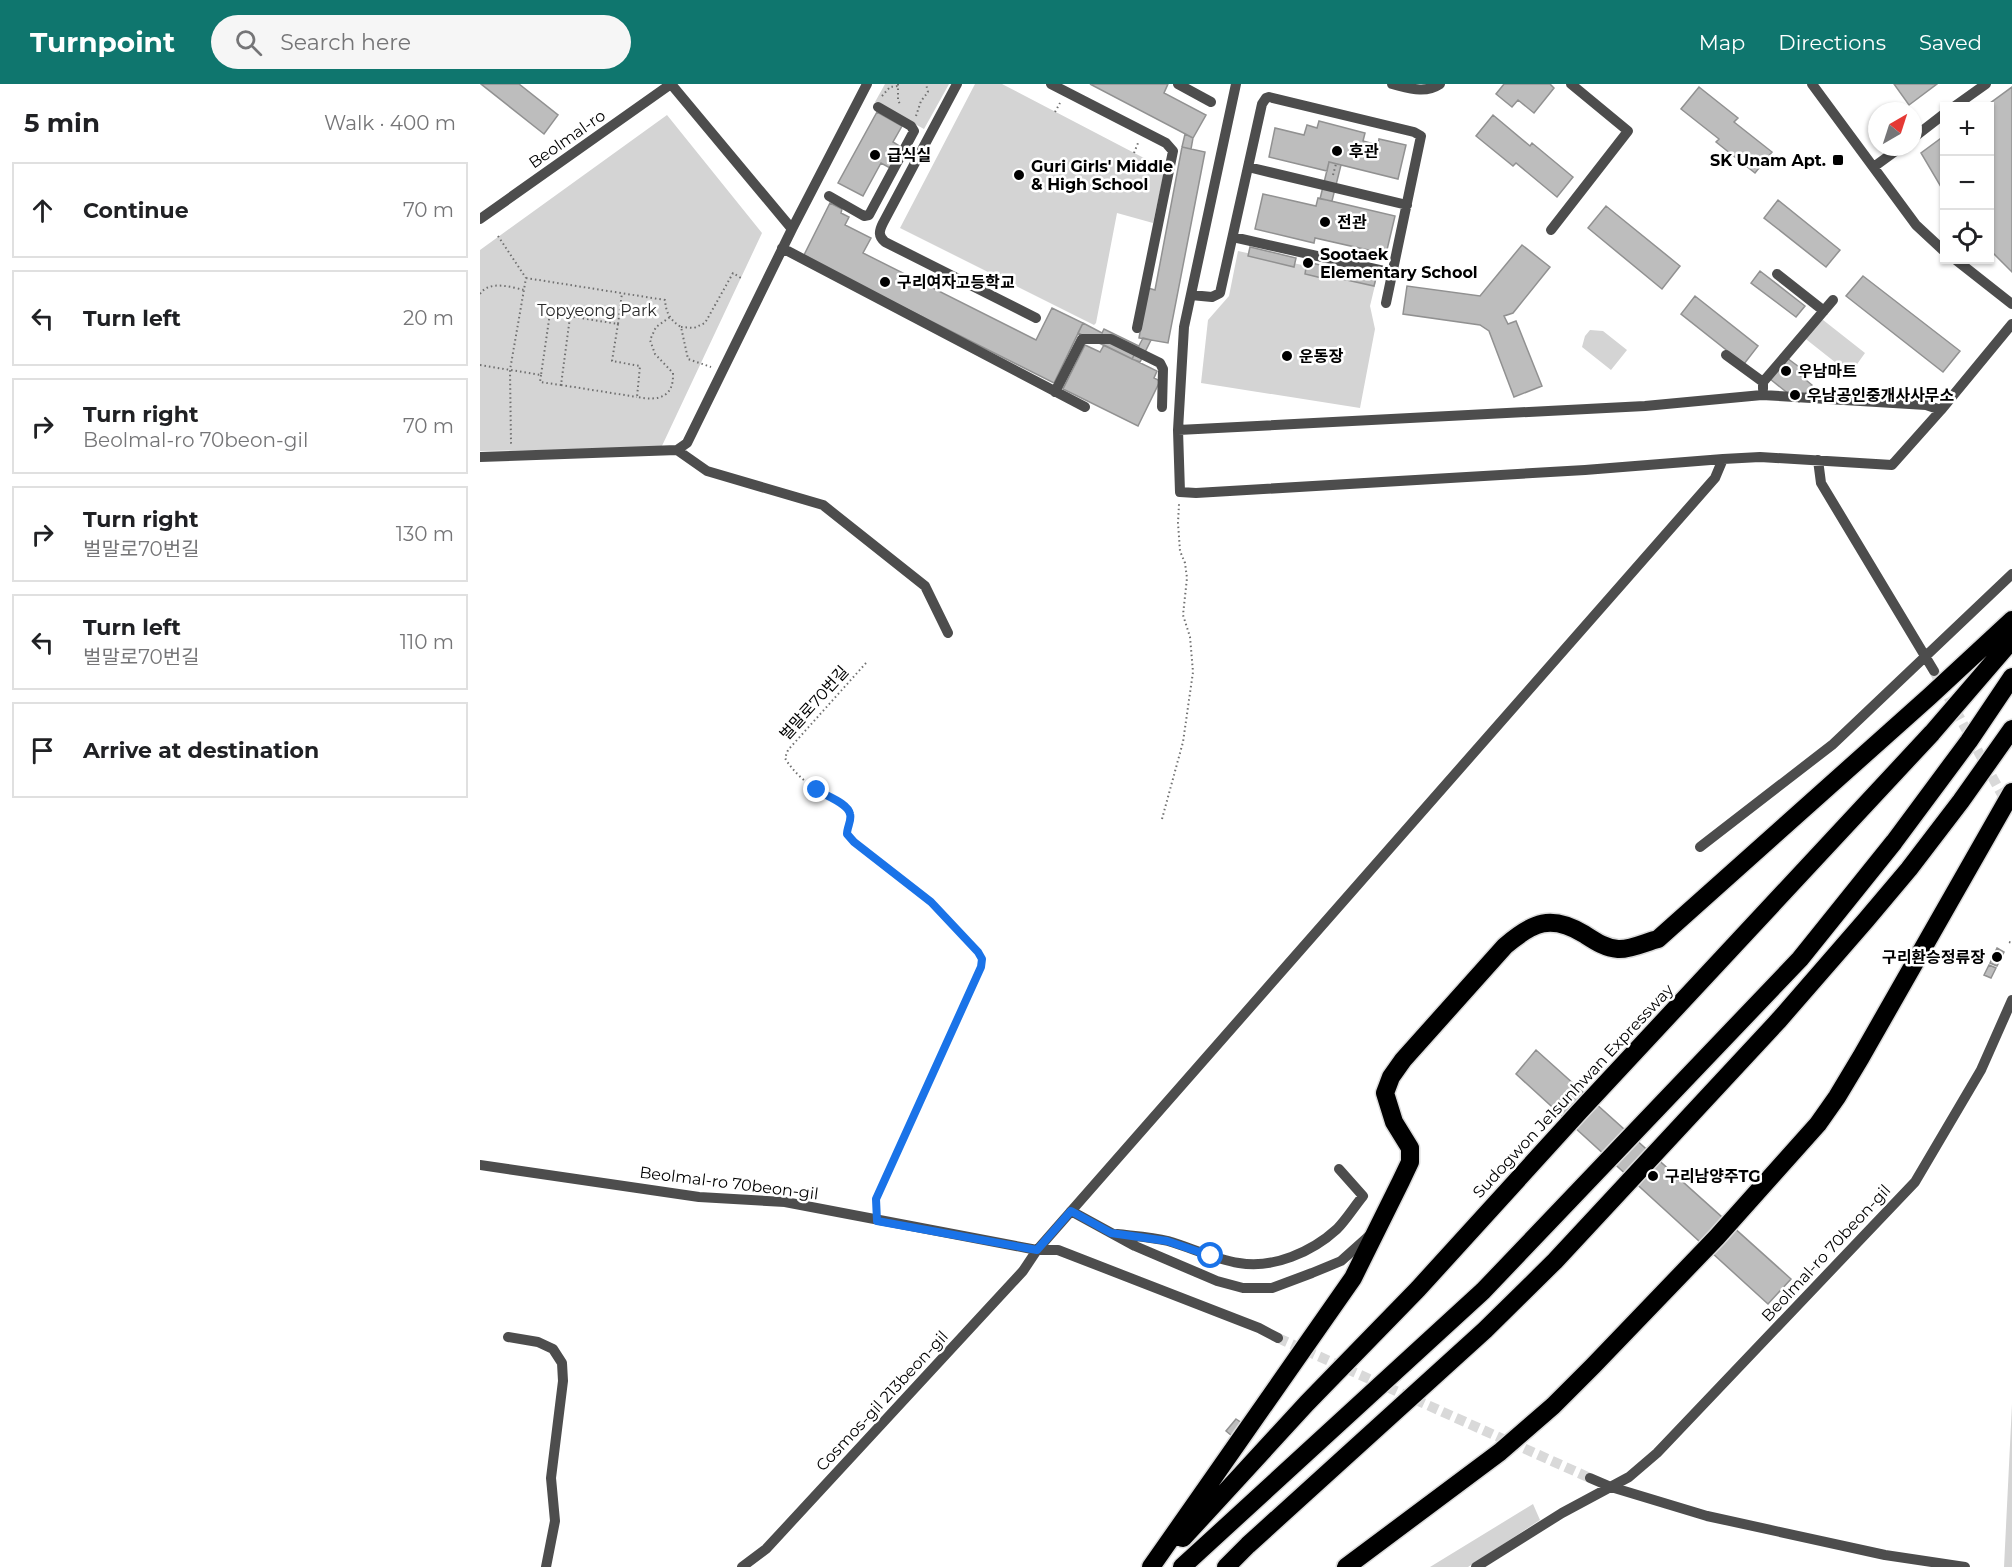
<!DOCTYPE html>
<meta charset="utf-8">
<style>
:root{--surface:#fff;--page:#f6f6f6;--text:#202124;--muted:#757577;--line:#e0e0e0;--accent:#0f766e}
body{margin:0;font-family:Montserrat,"Noto Sans KR",sans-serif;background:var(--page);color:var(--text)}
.controls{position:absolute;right:18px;top:18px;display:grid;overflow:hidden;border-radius:0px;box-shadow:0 2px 4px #0004}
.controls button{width:54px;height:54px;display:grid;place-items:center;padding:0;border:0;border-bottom:2px solid var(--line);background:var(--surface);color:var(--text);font:30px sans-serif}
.compass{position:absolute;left:1388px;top:18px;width:54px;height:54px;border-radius:50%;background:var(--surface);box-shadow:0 2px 4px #0004;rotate:39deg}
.stop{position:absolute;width:18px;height:18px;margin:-14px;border:4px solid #1a73e8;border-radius:50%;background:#fff}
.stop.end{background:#1a73e8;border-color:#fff;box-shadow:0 2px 6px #0008}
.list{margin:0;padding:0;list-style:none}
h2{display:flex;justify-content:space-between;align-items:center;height:78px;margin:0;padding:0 24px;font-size:26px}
h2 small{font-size:20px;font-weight:400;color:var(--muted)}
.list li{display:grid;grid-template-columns:39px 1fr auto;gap:18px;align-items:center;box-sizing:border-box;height:96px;margin:0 12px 12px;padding:0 12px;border:2px solid var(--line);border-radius:0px}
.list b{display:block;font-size:22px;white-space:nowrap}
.list p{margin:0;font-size:20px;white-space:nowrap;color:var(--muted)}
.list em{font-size:20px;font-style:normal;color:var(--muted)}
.icon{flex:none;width:33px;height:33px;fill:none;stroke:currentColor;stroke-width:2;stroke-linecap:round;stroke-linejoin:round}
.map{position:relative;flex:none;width:1532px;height:1483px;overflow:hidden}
header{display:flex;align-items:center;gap:36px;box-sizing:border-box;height:84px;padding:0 30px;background:var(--accent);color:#fff}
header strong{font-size:28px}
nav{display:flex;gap:33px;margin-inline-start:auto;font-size:21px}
.search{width:420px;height:54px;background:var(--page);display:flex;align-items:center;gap:15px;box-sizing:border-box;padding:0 21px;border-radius:33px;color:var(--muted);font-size:22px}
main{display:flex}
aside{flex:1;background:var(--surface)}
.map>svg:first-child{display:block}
.green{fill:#d4d4d4}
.building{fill:#bdbdbd;stroke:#919191;stroke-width:1.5}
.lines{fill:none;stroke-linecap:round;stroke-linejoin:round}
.minor-tunnel{stroke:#d9d9d9;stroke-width:10;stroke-dasharray:10 5;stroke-linecap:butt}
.highway-casing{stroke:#dbdbdb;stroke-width:21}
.path{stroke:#6f6f6f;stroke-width:2;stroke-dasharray:1.5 3;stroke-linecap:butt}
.minor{stroke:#4d4d4d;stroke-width:10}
.highway{stroke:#000;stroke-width:18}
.route{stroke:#1a73e8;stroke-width:8}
.poi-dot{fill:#000;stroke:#fff;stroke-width:2}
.labels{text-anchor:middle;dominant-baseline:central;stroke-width:5;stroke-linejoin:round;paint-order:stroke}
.street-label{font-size:16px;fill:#000;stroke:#fff}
.poi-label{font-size:16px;font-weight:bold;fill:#000;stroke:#fff;text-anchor:start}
.park-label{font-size:16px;fill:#2b2b2b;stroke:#fff}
</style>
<header>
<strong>Turnpoint</strong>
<div class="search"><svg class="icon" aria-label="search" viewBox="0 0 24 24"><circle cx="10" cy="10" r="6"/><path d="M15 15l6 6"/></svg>Search here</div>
<nav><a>Map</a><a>Directions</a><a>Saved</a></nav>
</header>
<main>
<aside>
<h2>5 min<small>Walk · 400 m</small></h2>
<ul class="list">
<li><svg class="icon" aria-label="ahead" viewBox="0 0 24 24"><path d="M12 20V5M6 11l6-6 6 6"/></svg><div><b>Continue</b></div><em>70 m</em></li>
<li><svg class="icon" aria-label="left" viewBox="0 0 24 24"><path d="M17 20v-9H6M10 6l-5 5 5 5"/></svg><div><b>Turn left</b></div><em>20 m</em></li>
<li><svg class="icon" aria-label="right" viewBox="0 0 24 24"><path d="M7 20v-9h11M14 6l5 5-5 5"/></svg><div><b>Turn right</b><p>Beolmal-ro 70beon-gil</p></div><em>70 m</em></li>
<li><svg class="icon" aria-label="right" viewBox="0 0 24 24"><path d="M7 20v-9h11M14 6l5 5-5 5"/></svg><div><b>Turn right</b><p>벌말로70번길</p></div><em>130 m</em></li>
<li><svg class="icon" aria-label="left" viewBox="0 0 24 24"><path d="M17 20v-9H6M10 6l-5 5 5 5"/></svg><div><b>Turn left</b><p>벌말로70번길</p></div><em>110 m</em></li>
<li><svg class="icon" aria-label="arrive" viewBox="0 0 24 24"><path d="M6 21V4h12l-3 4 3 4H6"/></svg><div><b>Arrive at destination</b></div></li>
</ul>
</aside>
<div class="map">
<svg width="1532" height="1483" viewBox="0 0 1532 1483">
<rect width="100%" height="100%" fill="#fff"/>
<path class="green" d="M405,0H469L444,45L395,18Z
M495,0H522L685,85L673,139L637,129L616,239L614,241L420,144Z
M187,31L282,149L181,364L0,367V166Z
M758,167L896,197L890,222L895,245L880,324L721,299L728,236L749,212Z
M1338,232L1385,269L1370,290L1322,252Z
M1110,246L1123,247L1147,266L1131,286L1102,263L1105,252Z
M1532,1320V1483H1524Z
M1053,1420L1060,1436L988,1483H950Z"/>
<path class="building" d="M1,0H39L78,31L64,50Z
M610,0H688L684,9L726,31L713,54Z
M1024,0H1070L1074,4L1054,29L1038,16L1032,23L1016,10Z
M1414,0H1457L1429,21Z
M1219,3L1258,34L1254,38L1292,68L1275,89L1236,58L1239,55L1201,25Z
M1532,3V188L1510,166V22H1506Z
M397,28L422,42L413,58L421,63L410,84L401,79L383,112L358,99Z
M1013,31L1050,62L1052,59L1093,93L1077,113L1036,79L1033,82L996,52Z
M839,37L885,49L883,57L898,61L899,55L926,61L918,95L849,78L847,87L789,73L795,44L824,51L827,41L837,44Z
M705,50L713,54L711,65L702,63Z
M1464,52V108L1441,69Z
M702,63L725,68L688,259L659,254L668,204L675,206Z
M849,78L861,81L852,117L840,115Z
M783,110L836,122L838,114L915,132L906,170L835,154L834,159L775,145Z
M1298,116L1360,166L1346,183L1284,134Z
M350,119L362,125L361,129L369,133L365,141L391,154L383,169L556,256L572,224L603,239L574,299L323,173Z
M1126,122L1200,182L1182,205L1108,144Z
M1042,161L1070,183L1033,229L1024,232L1028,240L1036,237L1062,302L1034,313L1009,247L1000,241L923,230L927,202L1000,212Z
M770,163L816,174L814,183L768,172Z
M827,178L845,182L842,194L825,190Z
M855,185L896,194L894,202L853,193Z
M1280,187L1325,222L1316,233L1271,199Z
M1383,192L1480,267L1463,288L1366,212Z
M1215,212L1278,262L1264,280L1201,230Z
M603,239L622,249L624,245L659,262L652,275L598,249Z
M663,254L671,256L660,278L652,275Z
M605,261L620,268L624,261L677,287L674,294L680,297L658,342L583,305Z
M1307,274L1323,286L1320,291L1332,301L1319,318L1290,295Z
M1517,864L1524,868L1517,882L1510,879Z
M1509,881L1516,884L1511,894L1504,891Z
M1056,966L1311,1195L1288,1220L1036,990Z
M756,1335L762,1339L752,1352L746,1347Z"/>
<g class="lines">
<path class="minor-tunnel" d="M1454,587L1532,729
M798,1254L1110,1394"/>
<defs>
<path id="highway" d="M703,1454L827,1319L938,1205L1099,1028L1452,649L1532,556
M671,1483L873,1194L921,1097L930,1078V1064L914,1038L905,1009L911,993L923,976L1025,862C1053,838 1071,830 1104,850C1115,857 1125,864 1138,865C1150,866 1166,858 1178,855L1450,612L1532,536
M702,1483L1003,1207L1320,875L1414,758L1489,657L1532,593
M746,1483L768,1461L1005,1246L1075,1177L1299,936L1386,836L1429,785L1481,717L1532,645
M866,1483L1020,1368L1073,1322L1113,1282L1237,1153L1338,1040L1357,1013L1381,973L1532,708"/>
</defs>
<use href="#highway" class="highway-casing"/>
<path class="path" d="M418,0V15L420,21
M402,12L410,3L418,2
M575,28L580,19
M436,32L441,17L448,8L446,0
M654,69L658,59
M853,91L856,80
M18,152L46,194L30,286L31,360
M46,194L185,216C186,229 190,236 201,243L208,275L231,283
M0,210C9,196 31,203 44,206
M138,240L132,277L160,282L157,313C178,317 194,314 193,289L175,270L170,256L176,243L190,233
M201,243L214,244L225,239L253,189L261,194
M0,281L61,291L70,229L138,240L142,209
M61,291L60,298L81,301L90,233
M81,301L157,313
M386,579L308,666L305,674C312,687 329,702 342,709C350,714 365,718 369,727C373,734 367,742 367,750L373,758L451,818L498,868L502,875V883L396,1115V1122
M682,735L703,658L713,588L710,553L703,531L707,494L705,479L700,467L698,439L699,420
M1529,858L1532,859"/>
<path class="minor" d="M477,0L403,139C399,147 398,152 405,158L556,234
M571,0L686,59L693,67L657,244
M698,0L731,18
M756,0L704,243L698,346L1165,322L1282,311L1446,321L1461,326L1532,240
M912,0C929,4 945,10 960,0
M1332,0L1436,141L1464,167
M1475,22L1506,0
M1433,54L1464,30
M1395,82L1421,63
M768,83L927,121
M349,112L384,132L389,131L434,47L431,42L398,23
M0,135L191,0
M312,145L387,0
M1071,146L1148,47L1091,0
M753,153L913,189
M302,164L605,323
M1476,176L1532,220
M1297,190L1344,227
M711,211L732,213L740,209L782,20L786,14L789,13L934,48L941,52L906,219
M1246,271L1283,298V305
M1283,298L1353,216
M575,308L602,255H631L680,279L683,285L682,323
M197,366L227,387L343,421L445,502L468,549
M0,373L197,366L207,359L312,145L191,0
M1243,375L1280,373L1412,381L1461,326
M1338,376L1341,399L1454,587
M1220,763L1352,661L1532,490
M0,1081L219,1113L305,1118L557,1166H578L779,1244L798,1254
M591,1127L655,1162L737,1197L763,1204H792L832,1189L861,1177L889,1152
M637,1150C654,1152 672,1153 688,1157C712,1164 734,1175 759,1179C793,1185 832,1168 857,1145C866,1136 874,1123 883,1112L859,1085
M28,1253L58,1258L73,1265L82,1279L83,1297L71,1394L75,1437L66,1483
M1110,1394L1131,1403L1227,1432L1405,1471L1485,1483
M262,1483L286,1465L543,1187L557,1166C784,910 1007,650 1235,394L1243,375L1105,386L716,409L700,408L698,346
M996,1483L1082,1429L1149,1393L1177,1369L1435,1098L1501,986L1532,916"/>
<use href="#highway" class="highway"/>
</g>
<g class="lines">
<path class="route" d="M337,706C346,712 368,719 370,730C372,736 367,743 367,750L374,758L451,818L498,868L502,875L501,883L396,1115L397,1137L557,1166L591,1127L631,1149L687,1157L731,1172"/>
</g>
<g class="poi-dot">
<circle cx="857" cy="67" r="6"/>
<circle cx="395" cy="71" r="6"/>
<rect x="1352" y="70" width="12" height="12" rx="3"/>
<circle cx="539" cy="91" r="6"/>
<circle cx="845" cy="138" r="6"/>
<circle cx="828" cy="179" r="6"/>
<circle cx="405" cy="198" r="6"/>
<circle cx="807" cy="272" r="6"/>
<circle cx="1306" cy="287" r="6"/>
<circle cx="1315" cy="311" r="6"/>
<circle cx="1517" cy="873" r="6"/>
<circle cx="1173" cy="1092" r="6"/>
</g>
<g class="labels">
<g class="street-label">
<text transform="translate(87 55) rotate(-35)">Beolmal-ro</text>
<text transform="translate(334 619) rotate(-48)">벌말로70번길</text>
<text transform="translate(1093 1007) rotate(-47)">Sudogwon Je1sunhwan Expressway</text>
<text transform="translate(249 1099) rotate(7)">Beolmal-ro 70beon-gil</text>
<text transform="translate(1346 1169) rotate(-47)">Beolmal-ro 70beon-gil</text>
<text transform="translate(402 1317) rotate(-47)">Cosmos-gil 213beon-gil</text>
</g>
<g class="poi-label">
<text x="869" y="67">후관</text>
<text x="407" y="71">급식실</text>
<text x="1346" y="76" text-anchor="end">SK Unam Apt.</text>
<text x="551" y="82">Guri Girls' Middle<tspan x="551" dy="18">&amp; High School</tspan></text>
<text x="857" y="138">전관</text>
<text x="840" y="170">Sootaek<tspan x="840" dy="18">Elementary School</tspan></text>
<text x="417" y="198">구리여자고등학교</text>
<text x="819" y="272">운동장</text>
<text x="1318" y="287">우남마트</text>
<text x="1327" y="311">우남공인중개사사무소</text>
<text x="1505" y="873" text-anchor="end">구리환승정류장</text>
<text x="1185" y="1092">구리남양주TG</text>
</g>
<g class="park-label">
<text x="117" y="226">Topyeong Park</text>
</g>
</g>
</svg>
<div class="controls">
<button>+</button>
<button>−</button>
<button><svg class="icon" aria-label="locate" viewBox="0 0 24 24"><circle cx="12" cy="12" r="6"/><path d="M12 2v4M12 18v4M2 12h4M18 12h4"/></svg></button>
</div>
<svg class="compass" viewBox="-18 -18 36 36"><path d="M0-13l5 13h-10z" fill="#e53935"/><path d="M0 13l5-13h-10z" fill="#757577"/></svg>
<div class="stop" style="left:731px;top:1172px"></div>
<div class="stop end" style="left:337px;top:706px"></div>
</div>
</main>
